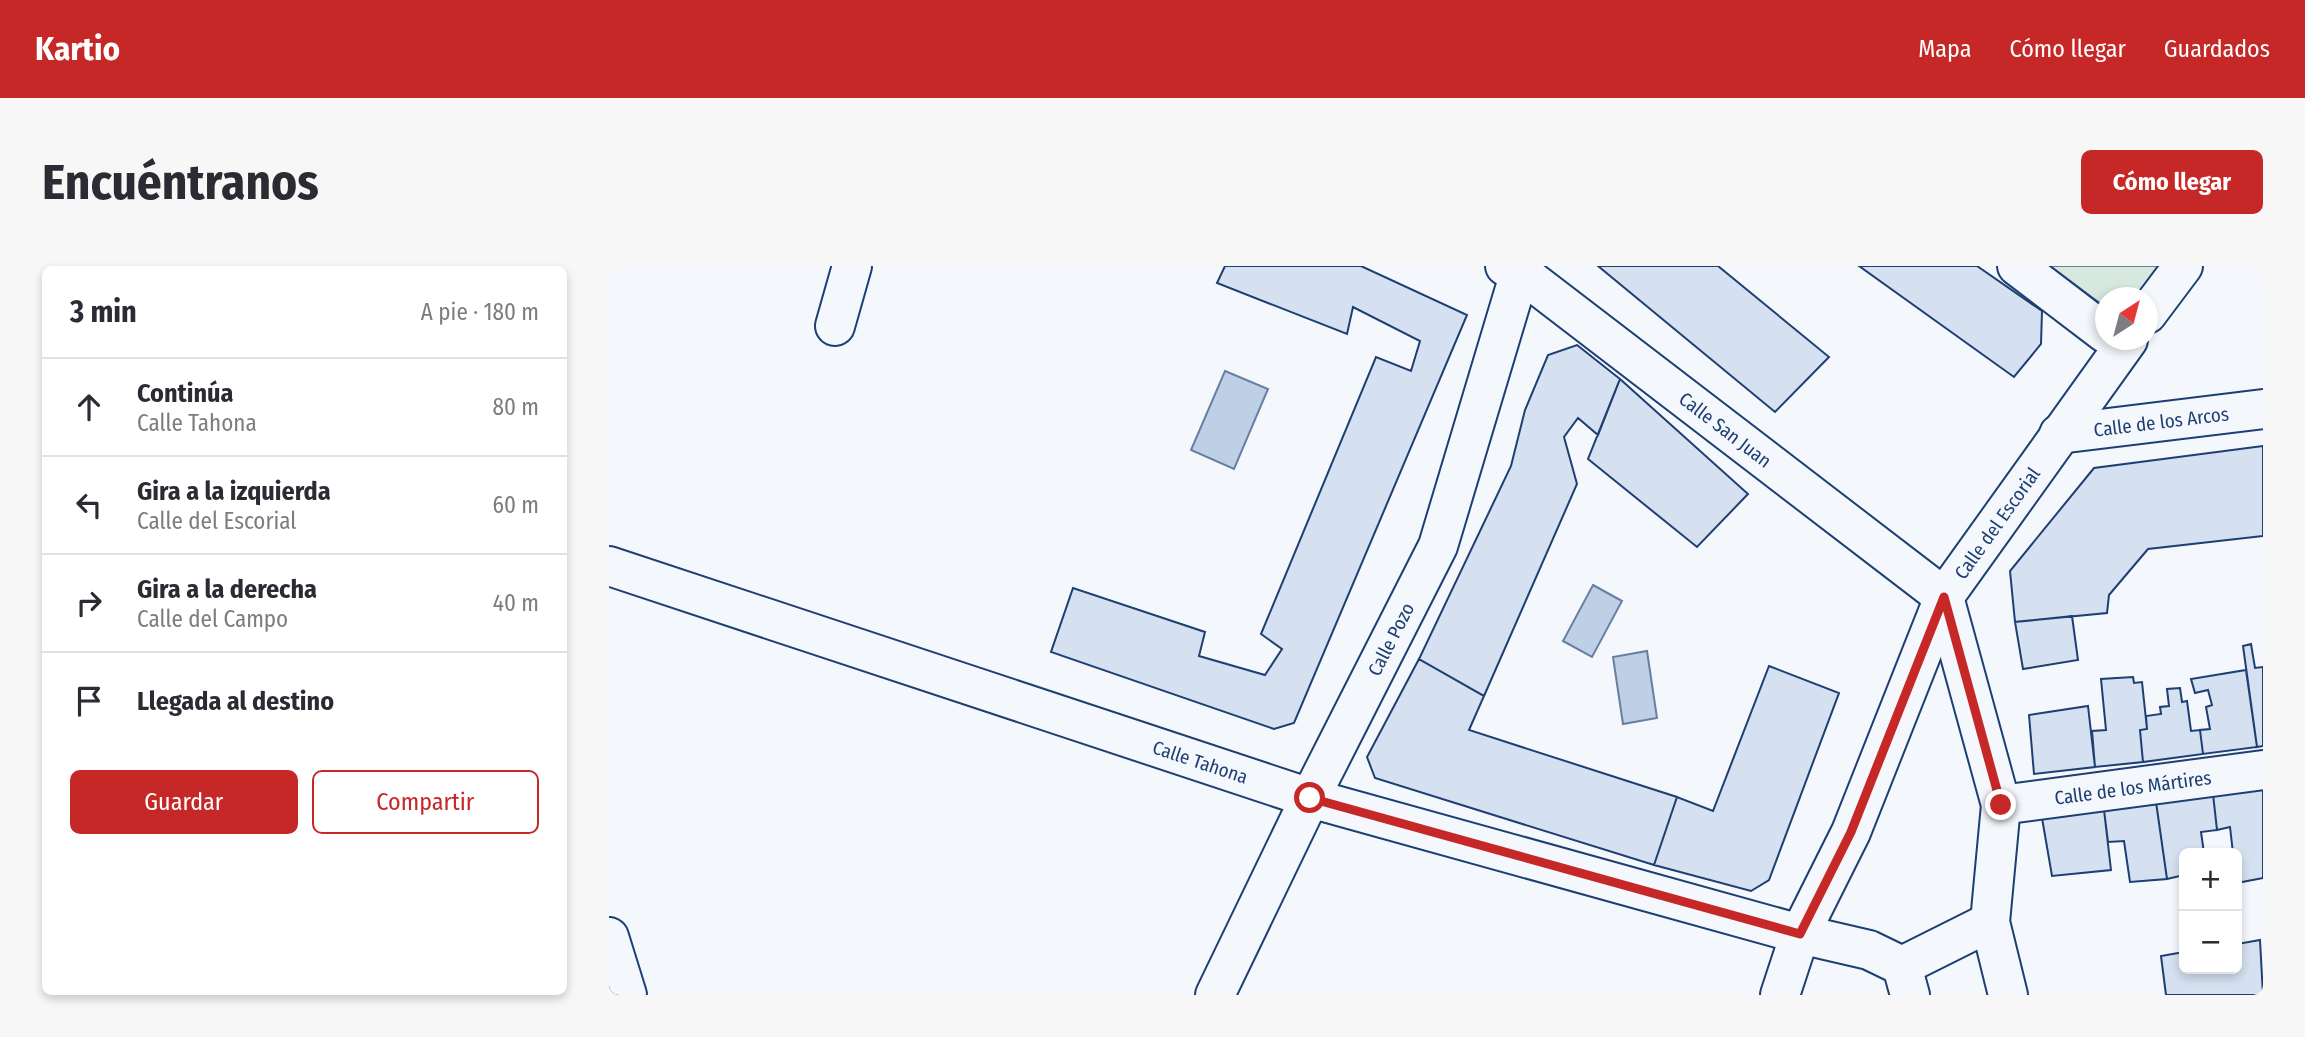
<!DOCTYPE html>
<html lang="es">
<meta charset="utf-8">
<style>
:root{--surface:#fff;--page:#f7f7f7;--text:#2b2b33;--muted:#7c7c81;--line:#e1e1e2;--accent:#c62828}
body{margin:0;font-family:"Fira Sans Condensed",sans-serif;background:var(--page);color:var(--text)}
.controls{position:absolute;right:21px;bottom:21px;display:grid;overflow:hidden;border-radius:10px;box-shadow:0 4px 10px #0003}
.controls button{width:63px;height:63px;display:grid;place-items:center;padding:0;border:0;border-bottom:2px solid var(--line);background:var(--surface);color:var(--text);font:35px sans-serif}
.compass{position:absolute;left:1486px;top:21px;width:63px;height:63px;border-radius:50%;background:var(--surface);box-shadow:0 4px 10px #0003;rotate:36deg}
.stop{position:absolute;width:21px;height:21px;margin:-16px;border:5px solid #c62828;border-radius:50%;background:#fff}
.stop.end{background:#c62828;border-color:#fff;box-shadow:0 2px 7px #0008}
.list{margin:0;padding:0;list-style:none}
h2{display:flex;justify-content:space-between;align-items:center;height:91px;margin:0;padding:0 28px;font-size:30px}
h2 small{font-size:23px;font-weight:400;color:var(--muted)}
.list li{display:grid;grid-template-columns:46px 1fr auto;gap:21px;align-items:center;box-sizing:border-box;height:98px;padding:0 28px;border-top:2px solid var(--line)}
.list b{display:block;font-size:26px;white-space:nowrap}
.list p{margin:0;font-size:23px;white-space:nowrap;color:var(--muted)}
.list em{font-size:23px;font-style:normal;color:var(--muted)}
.actions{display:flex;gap:14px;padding:21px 28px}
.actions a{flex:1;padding:16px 0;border:2px solid var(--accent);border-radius:10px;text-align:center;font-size:24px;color:var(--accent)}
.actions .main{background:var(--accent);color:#fff}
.icon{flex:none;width:38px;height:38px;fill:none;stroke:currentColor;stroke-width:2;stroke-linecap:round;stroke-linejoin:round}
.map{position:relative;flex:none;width:1654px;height:729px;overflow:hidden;border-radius:10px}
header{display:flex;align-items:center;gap:42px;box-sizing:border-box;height:98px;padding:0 35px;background:var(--accent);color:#fff}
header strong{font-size:33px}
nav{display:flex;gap:38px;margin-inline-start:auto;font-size:24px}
.intro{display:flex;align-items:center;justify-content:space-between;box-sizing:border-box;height:168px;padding:0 42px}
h1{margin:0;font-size:49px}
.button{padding:18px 32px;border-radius:10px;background:var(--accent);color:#fff;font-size:24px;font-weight:700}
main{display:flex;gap:42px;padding:0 42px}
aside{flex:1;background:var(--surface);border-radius:10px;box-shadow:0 4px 10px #0003}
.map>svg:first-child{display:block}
.green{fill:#d7e8df;stroke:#687fa3;stroke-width:2}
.water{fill:#bed0e5;stroke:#687fa3;stroke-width:2}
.building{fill:#d5e0f0;stroke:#1d3f73;stroke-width:2}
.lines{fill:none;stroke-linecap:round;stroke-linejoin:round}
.minor-casing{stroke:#1d3f73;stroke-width:42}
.minor{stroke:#f4f7fb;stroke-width:38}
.route{stroke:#c62828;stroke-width:9}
.labels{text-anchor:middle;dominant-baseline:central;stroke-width:5;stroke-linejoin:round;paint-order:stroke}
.street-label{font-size:19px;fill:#1d3f73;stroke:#f4f7fb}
</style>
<header>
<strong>Kartio</strong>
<nav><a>Mapa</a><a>Cómo llegar</a><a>Guardados</a></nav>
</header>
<div class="intro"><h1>Encuéntranos</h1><a class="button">Cómo llegar</a></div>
<main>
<aside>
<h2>3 min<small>A pie · 180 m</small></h2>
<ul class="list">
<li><svg class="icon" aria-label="ahead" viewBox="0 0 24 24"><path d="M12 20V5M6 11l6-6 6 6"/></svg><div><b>Continúa</b><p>Calle Tahona</p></div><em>80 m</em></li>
<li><svg class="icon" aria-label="left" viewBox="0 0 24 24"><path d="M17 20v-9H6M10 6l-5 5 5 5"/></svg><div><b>Gira a la izquierda</b><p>Calle del Escorial</p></div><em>60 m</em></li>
<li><svg class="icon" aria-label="right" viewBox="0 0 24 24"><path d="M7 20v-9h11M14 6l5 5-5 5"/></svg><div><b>Gira a la derecha</b><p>Calle del Campo</p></div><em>40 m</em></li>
<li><svg class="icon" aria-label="arrive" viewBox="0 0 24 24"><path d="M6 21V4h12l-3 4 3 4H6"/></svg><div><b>Llegada al destino</b></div></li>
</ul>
<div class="actions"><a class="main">Guardar</a><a>Compartir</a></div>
</aside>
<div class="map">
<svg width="1654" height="729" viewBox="0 0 1654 729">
<rect width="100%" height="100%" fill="#f4f7fb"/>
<path class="green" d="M1441,0H1551L1528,31L1496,32V41Z"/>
<path class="water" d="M616,105L659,123L625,203L582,184Z
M984,319L1013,335L983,391L954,375Z
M1038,385L1048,452L1014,458L1004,391Z"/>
<path class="building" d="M616,0H752L858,49L685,457L665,463L442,386L464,322L596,366L590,390L656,409L673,383L652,368L767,91L802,105L811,75L744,41L738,68L608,17Z
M989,0H1109L1220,91L1166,146Z
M1250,0H1368L1433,45L1432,78L1405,111Z
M968,79L1011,113L989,169L969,152L955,171L968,218L875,430L810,393L902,200L916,144L939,89Z
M1011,113L1139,228L1088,281L979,193Z
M1654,180V270L1539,283L1500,329L1498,347L1406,356L1401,305L1485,202Z
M1463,350L1469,394L1414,403L1406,356Z
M1642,378L1646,402L1654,401V480L1648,481L1634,380Z
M810,393L875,430L860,464L1068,531L1045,599L766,512L758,491Z
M1160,400L1230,427L1160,614L1142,625L1045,599L1068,531L1104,545Z
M1637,404L1648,481L1594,488L1591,464L1601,463L1597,441L1603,439L1599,424L1586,427L1582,413Z
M1524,411L1525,417L1533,416L1538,463L1531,464L1534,496L1486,501L1483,465L1497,464L1492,413Z
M1571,422L1573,436L1578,435L1582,465L1591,464L1594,488L1534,496L1531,464L1538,463L1537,450L1552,448L1551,441L1560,440L1558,423Z
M1479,440L1486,501L1425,508L1420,449Z
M1654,522V612L1628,617V587H1624L1621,561L1608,564L1604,528Z
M1604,528L1608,564L1592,566L1595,587H1575V609L1558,613L1547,536Z
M1547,536L1558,613L1521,616L1515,575L1499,576L1495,544Z
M1495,544L1502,604L1443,610L1433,552Z
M1651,674L1654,729H1557L1552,690L1575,686V703H1628V678Z"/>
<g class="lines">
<defs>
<g id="minor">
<path id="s1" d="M896,0L911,6L1335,331L1392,539L1381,656L1399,729"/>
<path d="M1408,0L1496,67"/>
<path d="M1538,48L1574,0"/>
<path d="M226,60L243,0"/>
<path id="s2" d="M1450,168L1654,143"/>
<path id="s3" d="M0,300L701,532L1191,668L1260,684L1293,700L1301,729"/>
<path id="s4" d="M1392,539L1654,504"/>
<path d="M0,671L18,729"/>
<path d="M1293,700L1381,656"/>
<path id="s5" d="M606,729L701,532L829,280L911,6L914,0"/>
<path id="s6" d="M1171,729L1191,668L1242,566L1335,331L1519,74"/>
</g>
</defs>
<use href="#minor" class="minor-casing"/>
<use href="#minor" class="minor"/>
</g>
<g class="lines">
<path class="route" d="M701,532L1191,668L1242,566L1335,331L1392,539"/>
</g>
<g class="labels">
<g class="street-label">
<text stroke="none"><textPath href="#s2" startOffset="103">Calle de los Arcos</textPath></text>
<text stroke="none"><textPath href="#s1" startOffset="275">Calle San Juan</textPath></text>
<text stroke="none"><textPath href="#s6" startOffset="522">Calle del Escorial</textPath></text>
<text stroke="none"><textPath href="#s5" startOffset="397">Calle Pozo</textPath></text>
<text stroke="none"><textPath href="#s3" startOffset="623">Calle Tahona</textPath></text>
<text stroke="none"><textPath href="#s4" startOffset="133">Calle de los Mártires</textPath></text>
</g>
</g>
</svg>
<div class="controls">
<button>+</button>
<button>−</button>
</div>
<svg class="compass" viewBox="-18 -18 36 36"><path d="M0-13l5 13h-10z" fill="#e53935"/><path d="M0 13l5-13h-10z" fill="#7c7c81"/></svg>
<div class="stop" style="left:701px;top:532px"></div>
<div class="stop end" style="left:1392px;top:539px"></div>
</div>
</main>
